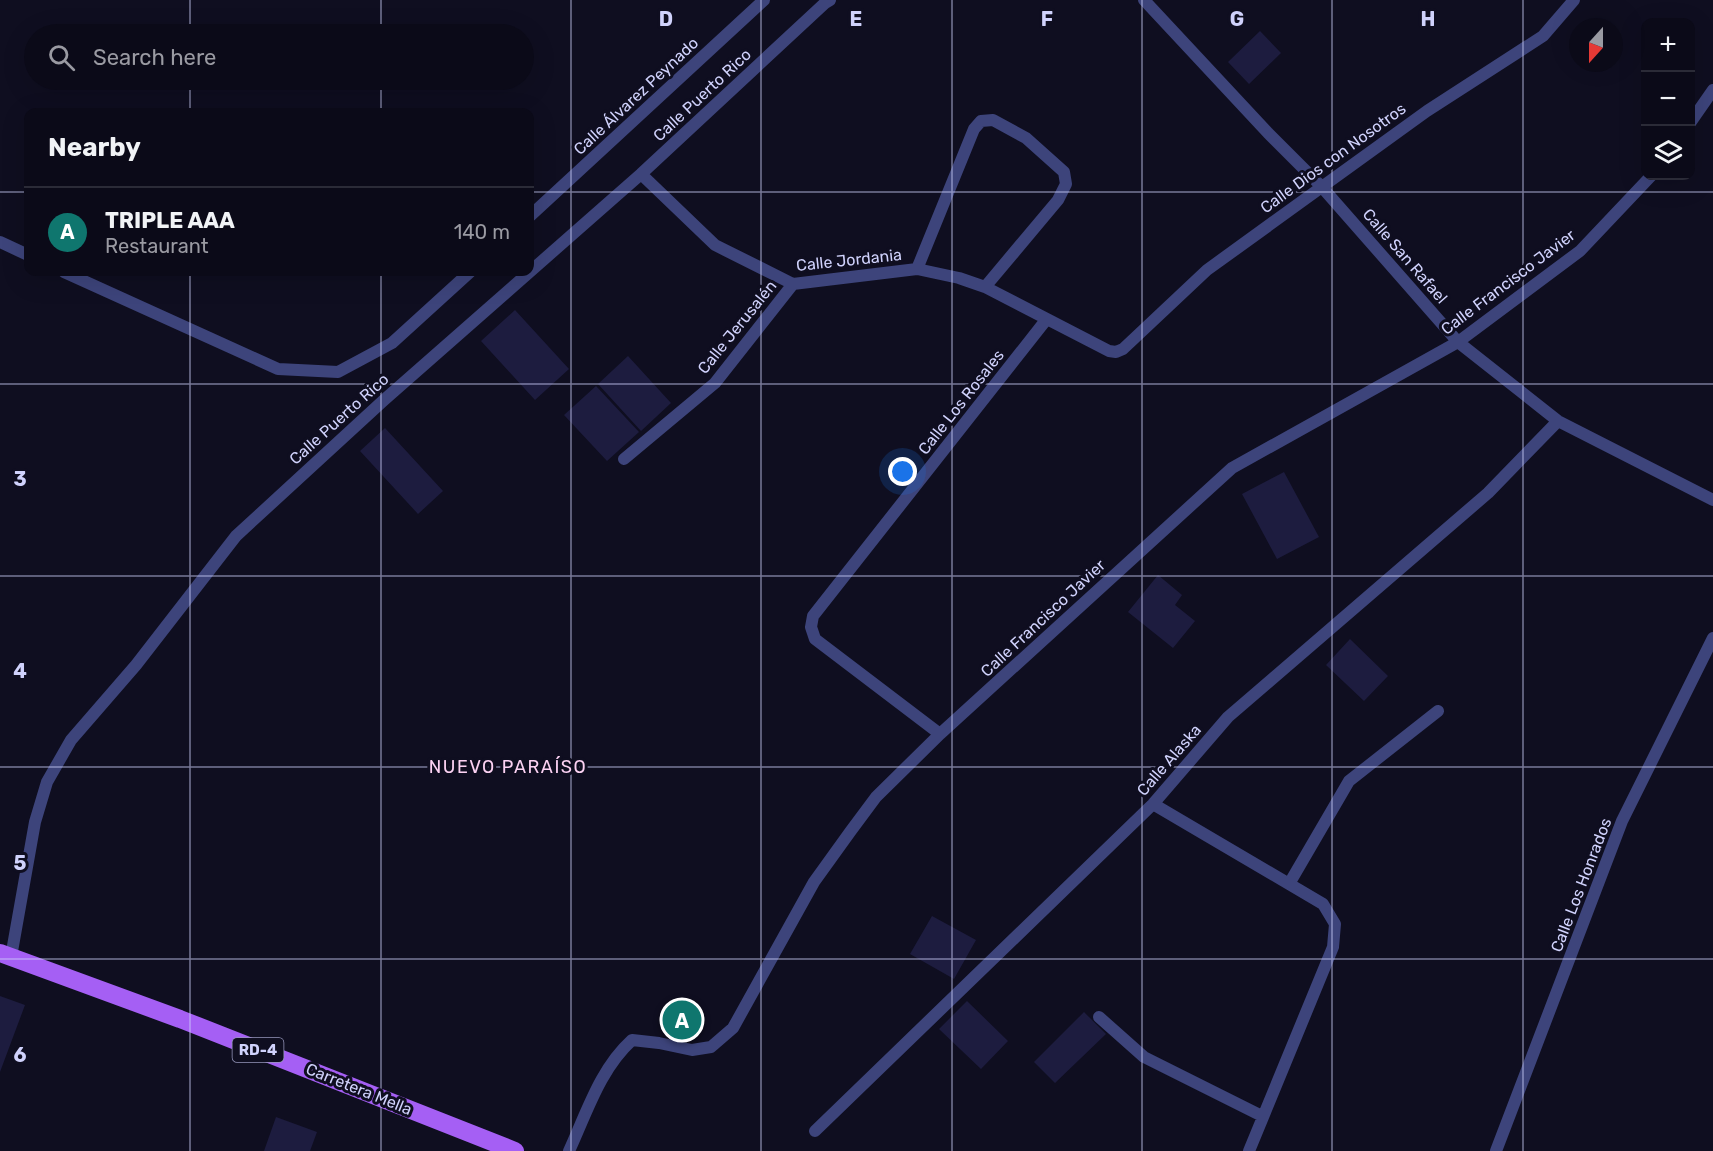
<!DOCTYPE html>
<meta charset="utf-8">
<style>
:root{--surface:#0b0a18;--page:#141321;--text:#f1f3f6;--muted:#9a9aa2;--line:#2b2b37;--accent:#0f766e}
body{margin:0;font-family:Rubik,sans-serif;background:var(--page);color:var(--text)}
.controls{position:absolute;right:18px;top:18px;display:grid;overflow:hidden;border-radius:12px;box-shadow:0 6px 24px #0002}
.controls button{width:54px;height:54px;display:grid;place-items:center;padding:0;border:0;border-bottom:2px solid var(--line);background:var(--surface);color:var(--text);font:30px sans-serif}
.compass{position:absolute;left:1569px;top:18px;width:54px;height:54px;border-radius:50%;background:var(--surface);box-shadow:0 6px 24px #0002;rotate:201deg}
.you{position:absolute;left:903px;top:472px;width:21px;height:21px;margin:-15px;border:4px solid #fff;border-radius:50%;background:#1a73e8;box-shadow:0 0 0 9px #1a73e833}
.badge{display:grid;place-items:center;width:39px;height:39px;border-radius:50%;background:var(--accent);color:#fff;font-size:20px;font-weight:700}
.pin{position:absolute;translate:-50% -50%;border:3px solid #fff;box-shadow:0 2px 6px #0006}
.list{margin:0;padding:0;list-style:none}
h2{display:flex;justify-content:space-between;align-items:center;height:78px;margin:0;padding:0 24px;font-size:26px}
h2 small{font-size:20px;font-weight:400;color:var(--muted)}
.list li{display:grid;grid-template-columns:39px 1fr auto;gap:18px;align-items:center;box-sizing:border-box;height:90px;padding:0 24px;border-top:2px solid var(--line)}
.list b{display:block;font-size:22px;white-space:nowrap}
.list p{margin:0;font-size:20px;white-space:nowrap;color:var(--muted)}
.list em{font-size:20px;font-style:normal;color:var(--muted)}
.icon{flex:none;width:33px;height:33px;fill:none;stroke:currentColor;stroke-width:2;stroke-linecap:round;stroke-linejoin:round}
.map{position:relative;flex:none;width:1713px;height:1151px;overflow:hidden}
.search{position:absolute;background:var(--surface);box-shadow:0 6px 24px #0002;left:24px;top:24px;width:510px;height:66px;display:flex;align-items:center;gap:15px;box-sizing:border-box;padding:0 21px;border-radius:33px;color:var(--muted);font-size:22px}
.panel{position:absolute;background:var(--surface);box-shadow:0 6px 24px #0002;left:24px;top:108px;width:510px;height:168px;border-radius:12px}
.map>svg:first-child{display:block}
.building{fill:#1d1c3f}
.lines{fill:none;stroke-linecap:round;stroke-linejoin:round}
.lane{stroke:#3d447b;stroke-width:12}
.street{stroke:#3d447b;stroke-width:12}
.primary{stroke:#a55ff4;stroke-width:18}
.grid{fill:none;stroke:#d0d2fc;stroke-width:1.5;stroke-opacity:0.55}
.labels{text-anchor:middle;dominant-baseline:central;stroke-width:6;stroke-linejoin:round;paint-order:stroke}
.shield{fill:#0f0e20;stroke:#9697ba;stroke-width:1.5}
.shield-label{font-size:15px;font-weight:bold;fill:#d0d2fc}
.street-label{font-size:16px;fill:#d0d2fc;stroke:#0f0e20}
.neighbourhood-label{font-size:18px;letter-spacing:1.5px;fill:#fcd2f3;stroke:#0f0e20}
.grid-label{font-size:20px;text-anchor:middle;font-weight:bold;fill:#d0d2fc;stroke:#0f0e20;stroke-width:6;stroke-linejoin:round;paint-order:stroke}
</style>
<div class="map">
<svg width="1713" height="1151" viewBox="0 0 1713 1151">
<rect width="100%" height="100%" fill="#0f0e20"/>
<path class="building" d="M1260,31L1281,53L1249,84L1228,62Z
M515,310L569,369L535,400L481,341Z
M628,356L671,403L641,431L598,384Z
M596,386L639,432L607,461L564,415Z
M385,428L443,491L418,514L360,451Z
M1284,472L1319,537L1277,559L1242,494Z
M1158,575L1182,595L1175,605L1195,621L1173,648L1128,612Z
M1350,639L1388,676L1364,701L1326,665Z
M932,916L976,940L954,979L910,954Z
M0,996L25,1005L0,1072Z
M967,1001L1008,1041L981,1069L939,1029Z
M1084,1012L1106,1034L1055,1083L1034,1062Z
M276,1117L317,1132L310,1151H264Z"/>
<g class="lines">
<path class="lane" d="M530,216L764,0
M0,242L28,255
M64,272L278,369L338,372L392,343L470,272"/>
<path class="street" d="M1144,0L1268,133L1321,186L1458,342L1558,421L1713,500
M1690,123L1713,90
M641,174L715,245L793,284L917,269L959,278L985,287L1109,351L1116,352L1123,349L1207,270L1427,111L1543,36L1574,0
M917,269L974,129L981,121L993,120L1026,138L1064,172L1066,184L1058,200L985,287
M624,459L715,383L793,284
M940,734L815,639L811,627L813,616L1046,320
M1153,804L1323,904L1335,924L1333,947L1249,1151
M1289,884L1349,781L1438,711
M11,957L35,822L47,782L71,740L136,665L236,536L384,400L641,174L825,3L830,0
M1099,1017L1144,1057L1262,1116
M815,1131L1153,804L1228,717L1488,493L1558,421
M569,1151C587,1112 600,1069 632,1040L659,1043L692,1050L711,1047L733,1028L814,882L850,832L876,797L940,734L1232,468L1458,342L1580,251L1651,176
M1496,1151L1622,821L1713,638"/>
<path class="primary" d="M0,953L180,1019L515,1151"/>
</g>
<path class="grid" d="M190,0V34M381,0V34M571,0V1151M761,0V1151M952,0V1151M1142,0V1151M1332,0V1151M1523,0V1151M190,80V112M381,80V112M0,192H28M530,192H1713M190,272V1151M381,272V1151M0,384H1713M0,576H1713M0,767H1713M0,959H1713"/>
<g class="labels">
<rect class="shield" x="232.5" y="1038" width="51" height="24" rx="4.5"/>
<g class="shield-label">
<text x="258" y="1050">RD-4</text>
</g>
<g class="street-label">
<text transform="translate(702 95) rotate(-43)">Calle Puerto Rico</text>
<text transform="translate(636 96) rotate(-43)">Calle Álvarez Peynado</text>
<text transform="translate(1333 158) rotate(-36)">Calle Dios con Nosotros</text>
<text transform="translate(1405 256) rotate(49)">Calle San Rafael</text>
<text transform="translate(849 260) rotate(-6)">Calle Jordania</text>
<text transform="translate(1508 282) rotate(-37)">Calle Francisco Javier</text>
<text transform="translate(737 327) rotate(-51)">Calle Jerusalén</text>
<text transform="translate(961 402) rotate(-52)">Calle Los Rosales</text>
<text transform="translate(339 419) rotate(-42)">Calle Puerto Rico</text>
<text transform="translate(1043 618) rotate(-43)">Calle Francisco Javier</text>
<text transform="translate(1169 760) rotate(-49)">Calle Alaska</text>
<text transform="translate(1581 885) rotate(-69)">Calle Los Honrados</text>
<text transform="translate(359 1089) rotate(22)">Carretera Mella</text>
</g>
<g class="neighbourhood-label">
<text x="508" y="767">NUEVO PARAÍSO</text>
</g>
</g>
<g class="grid-label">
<text x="666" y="26">D</text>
<text x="856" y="26">E</text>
<text x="1047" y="26">F</text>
<text x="1237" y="26">G</text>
<text x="1428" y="26">H</text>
<text x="20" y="486">3</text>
<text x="20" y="678">4</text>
<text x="20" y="870">5</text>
<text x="20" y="1062">6</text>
</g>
</svg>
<div class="controls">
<button>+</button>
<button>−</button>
<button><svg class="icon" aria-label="layers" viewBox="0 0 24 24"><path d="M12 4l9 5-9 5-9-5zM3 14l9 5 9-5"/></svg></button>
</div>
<svg class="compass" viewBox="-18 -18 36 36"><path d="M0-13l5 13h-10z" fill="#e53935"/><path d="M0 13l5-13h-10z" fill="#9a9aa2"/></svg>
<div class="you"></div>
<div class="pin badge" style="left:682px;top:1020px">A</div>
<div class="search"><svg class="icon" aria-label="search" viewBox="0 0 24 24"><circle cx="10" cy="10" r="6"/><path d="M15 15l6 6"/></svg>Search here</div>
<section class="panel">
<h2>Nearby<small></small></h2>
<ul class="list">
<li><span class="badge">A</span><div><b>TRIPLE AAA</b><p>Restaurant</p></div><em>140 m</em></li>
</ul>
</section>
</div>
